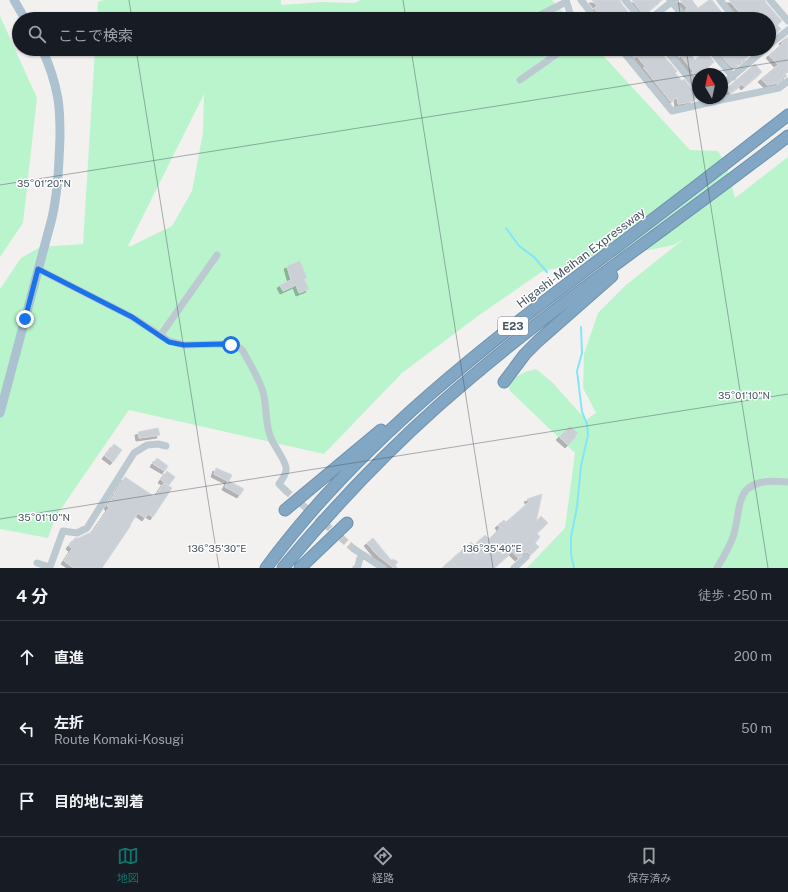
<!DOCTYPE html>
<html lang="ja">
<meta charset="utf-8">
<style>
:root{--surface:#171b24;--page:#20242c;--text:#f1f3f6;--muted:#9ea1a6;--line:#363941;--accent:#0f766e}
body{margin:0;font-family:"Public Sans","Noto Sans JP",sans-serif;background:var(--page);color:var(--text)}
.compass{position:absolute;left:692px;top:68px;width:36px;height:36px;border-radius:50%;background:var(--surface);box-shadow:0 1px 3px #0004;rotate:351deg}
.stop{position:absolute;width:12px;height:12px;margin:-9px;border:3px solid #1a73e8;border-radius:50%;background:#fff}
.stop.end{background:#1a73e8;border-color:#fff;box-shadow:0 1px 4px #0008}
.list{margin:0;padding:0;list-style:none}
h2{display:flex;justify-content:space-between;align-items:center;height:52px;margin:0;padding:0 16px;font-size:17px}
h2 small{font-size:13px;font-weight:400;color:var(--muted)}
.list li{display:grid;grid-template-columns:26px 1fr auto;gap:12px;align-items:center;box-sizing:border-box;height:72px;padding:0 16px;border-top:1px solid var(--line)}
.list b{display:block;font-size:15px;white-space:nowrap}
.list p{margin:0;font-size:13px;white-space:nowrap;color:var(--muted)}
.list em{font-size:13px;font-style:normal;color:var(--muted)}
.icon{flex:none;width:22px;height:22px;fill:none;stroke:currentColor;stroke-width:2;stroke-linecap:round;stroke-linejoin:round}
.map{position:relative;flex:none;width:788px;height:568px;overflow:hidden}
.search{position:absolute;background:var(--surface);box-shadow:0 1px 3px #0004;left:12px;right:12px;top:12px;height:44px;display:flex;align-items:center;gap:10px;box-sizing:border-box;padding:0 14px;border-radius:22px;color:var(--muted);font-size:15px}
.sheet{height:268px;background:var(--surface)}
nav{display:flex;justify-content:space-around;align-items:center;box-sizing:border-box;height:56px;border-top:1px solid var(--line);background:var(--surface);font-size:11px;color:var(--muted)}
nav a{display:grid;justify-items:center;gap:2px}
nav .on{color:var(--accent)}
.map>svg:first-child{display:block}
.green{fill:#baf4cd;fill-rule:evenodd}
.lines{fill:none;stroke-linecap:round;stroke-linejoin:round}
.stream{stroke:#83e5f5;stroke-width:2}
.building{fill:#cbd0d6;stroke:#d3d6dc;filter:url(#shadow)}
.minor-tunnel{stroke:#c8c9cc;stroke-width:7;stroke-dasharray:7 3.5;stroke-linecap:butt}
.highway-casing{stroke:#6e92b0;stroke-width:13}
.minor{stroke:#bcc9d1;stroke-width:7}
.major{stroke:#adc2d1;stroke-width:9}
.highway{stroke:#82a7c4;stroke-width:11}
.route{stroke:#1a73e8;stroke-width:5}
.ticks{fill:none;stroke:#465560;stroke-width:1;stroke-opacity:0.45}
.labels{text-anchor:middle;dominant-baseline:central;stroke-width:3;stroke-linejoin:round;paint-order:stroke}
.shield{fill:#fff;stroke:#7e8890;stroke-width:1}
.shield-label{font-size:11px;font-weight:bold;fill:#465560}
.street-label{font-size:12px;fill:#465560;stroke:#fff}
.ticks-label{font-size:10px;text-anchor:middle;fill:#465560;stroke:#fff;stroke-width:3;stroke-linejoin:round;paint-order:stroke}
</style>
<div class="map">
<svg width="788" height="568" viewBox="0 0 788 568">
<defs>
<filter id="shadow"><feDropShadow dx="-3" dy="3" stdDeviation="0" flood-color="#0004"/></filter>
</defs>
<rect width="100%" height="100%" fill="#f3f0f0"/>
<path class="green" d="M104,0H281V5L322,2L354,3L361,0H552L569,19H97L98,2Z
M0,16L37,98L23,223L0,257Z
M95,49H597L690,150L718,151L727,167L735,198L788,157V568H527L565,528L575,453L510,391L509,386L510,380L525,372L536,369L552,382L586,420L596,413L583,388L584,354L598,313L626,285L685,238L674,245L543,271L478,316L402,373L324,454L129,410L56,516L48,538L0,529V289L21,258L40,247L83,244ZM204,94L203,133L192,191L172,226L131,246H128Z"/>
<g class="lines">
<path class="stream" d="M506,228L519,246L534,257L547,272
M574,568L571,554V537L577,507L581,466L588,435L587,424L582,412L577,371L582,353L581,327"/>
</g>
<path class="building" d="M592,0H620L621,3L634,19H603L594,8L597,6Z
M632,0H662L644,15Z
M680,0H692L698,8L709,0H712L727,19H692L685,10L687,8Z
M729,0H765L766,3L782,21L777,25L781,29L775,34L769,27V19H745Z
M787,37L788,39V72L785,74L787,76L777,83L767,85L761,79L778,65L769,55L783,43L782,41Z
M627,49H654L659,55L661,56L663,55L677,71L675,73L682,81L684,79L698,96L690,102L678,104L677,97L671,102L644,68L645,66L637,56L634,58Z
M671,49H687L695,60L706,51L714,62L703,71L706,74H698L695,77L692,73L693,71L681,56L679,58Z
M716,49H751L745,53L748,57L733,68L732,66L731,67Z
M755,64L762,72L744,87L742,84L730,93L727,88Z
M300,261L307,278L304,279L309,289L299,293L296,285L283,291L280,285L291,280L287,266Z
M570,426L578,433L575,436L576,437L568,445L559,437Z
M158,428L160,435L139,438L138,432Z
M114,444L122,450L113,462L105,456Z
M157,458L168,466L165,471L153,464Z
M216,468L232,475L229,481L244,489L240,495L225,487L228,481L214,474Z
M167,471L175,477L169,485L161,480Z
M125,477L155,497L164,483L172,488L153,517L148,514L145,518L138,513L130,525H131L102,568H74L64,561L72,549L69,546L75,538H79L89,533L91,534L109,508L107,506Z
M542,494L536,522L541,516L548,523L537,533L540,537L535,543L539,547L530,555L528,552H525L518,558L512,552L494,568H442L471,542L474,545L485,535L489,539L500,528L498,525L504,520L506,522L529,502L527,499Z
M373,538L391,560L393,559L398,562L395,565L397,568H394L377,555L367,543Z"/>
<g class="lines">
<path class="minor-tunnel" d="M285,490L354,549"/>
<defs>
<path id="highway" d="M504,382L525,354L538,341L612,276
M285,510L381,430
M266,568C361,439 492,340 619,245C676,202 732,159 788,115
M283,568C331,510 382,456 438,406C548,308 672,226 788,136
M300,568L347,523"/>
</defs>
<use href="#highway" class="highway-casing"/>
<path class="minor" d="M566,0L572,19
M581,0L596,19
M625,0L641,19
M670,0L686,19
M720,0L735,19
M770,0L788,21
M540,15L566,2
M650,19L674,0
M769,45L788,30
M621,49L672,111L716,101L779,88L788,81
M665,49L698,89
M710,49L733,77
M520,80L564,49
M722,85L765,49
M38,269L132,317L169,341L184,345L223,344L231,345L240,348L243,351C250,365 261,380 264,396C267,410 265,424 271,438C274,446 286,461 286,468C287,474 282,479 279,484L285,490
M160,336L217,255
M354,549L383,568
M37,563L50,567L63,531L77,533L87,528L134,453L147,445L158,444L166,446
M356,568L358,566L361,554
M514,568L526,557
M717,568C723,558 729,548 733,537C737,526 737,512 741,500C747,480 769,480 788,482"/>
<path class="major" d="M14,0L25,19
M0,413L52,218C58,191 59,164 60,136C60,123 60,111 58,99C55,82 49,64 42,49"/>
<use href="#highway" class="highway"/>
</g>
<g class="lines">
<path class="route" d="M25,319L38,269L132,317L169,342L184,345L223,344L231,345"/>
</g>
<path class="ticks" d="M129,0L132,19M403,0L406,19M678,0L681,19M136,49L219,568M411,49L493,568M686,49L768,568M701,74L788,60M0,185L698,74M0,519L788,394"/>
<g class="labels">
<rect class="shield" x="498" y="317" width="30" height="18" rx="3"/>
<g class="shield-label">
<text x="513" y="326">E23</text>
</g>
<g class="street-label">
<text transform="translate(581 258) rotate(-37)">Higashi-Meihan Expressway</text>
</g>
</g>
<g class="ticks-label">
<text x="44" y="187">35°01'20"N</text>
<text x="744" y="399">35°01'10"N</text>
<text x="44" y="521">35°01'10"N</text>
<text x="217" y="552">136°35'30"E</text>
<text x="492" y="552">136°35'40"E</text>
</g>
</svg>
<svg class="compass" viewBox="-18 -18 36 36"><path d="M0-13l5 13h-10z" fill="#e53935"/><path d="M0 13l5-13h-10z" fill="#9ea1a6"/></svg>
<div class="stop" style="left:231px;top:345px"></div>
<div class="stop end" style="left:25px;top:319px"></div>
<div class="search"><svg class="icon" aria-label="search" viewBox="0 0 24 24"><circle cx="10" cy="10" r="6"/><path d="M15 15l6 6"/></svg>ここで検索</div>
</div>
<section class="sheet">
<h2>4 分<small>徒歩 · 250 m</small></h2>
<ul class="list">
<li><svg class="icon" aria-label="ahead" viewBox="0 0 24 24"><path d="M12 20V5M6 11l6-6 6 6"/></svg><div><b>直進</b></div><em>200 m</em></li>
<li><svg class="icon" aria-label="left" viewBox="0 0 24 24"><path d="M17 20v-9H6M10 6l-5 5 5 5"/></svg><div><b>左折</b><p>Route Komaki-Kosugi</p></div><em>50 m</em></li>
<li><svg class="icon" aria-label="arrive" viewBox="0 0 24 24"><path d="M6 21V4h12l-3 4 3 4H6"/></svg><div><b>目的地に到着</b></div></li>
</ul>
</section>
<nav>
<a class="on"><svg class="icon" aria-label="map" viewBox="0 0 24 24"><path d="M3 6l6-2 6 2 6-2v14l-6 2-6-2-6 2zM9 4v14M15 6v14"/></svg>地図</a>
<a><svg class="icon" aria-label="directions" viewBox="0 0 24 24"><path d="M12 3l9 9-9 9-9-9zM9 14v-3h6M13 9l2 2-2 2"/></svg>経路</a>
<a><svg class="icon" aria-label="saved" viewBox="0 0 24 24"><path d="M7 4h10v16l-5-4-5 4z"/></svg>保存済み</a>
</nav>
